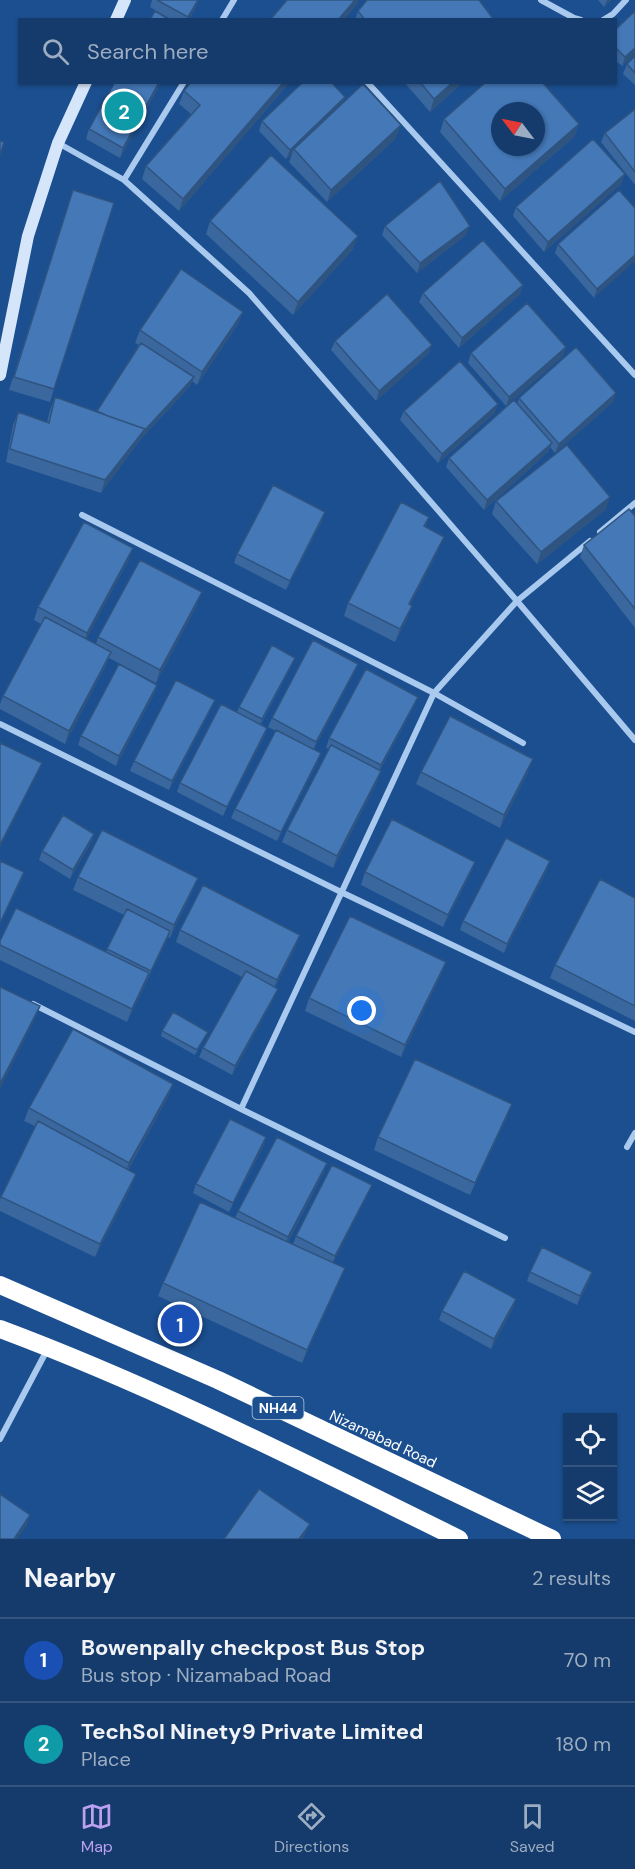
<!DOCTYPE html>
<meta charset="utf-8">
<style>
:root{--surface:#143b6b;--page:#214673;--text:#f1f3f6;--muted:#9dadc1;--line:#33557e;--accent:#bca0f2}
body{margin:0;font-family:"DM Sans",sans-serif;background:var(--page);color:var(--text)}
.controls{position:absolute;right:18px;bottom:18px;display:grid;overflow:hidden;border-radius:0px;box-shadow:0 2px 4px #0004}
.controls button{width:54px;height:54px;display:grid;place-items:center;padding:0;border:0;border-bottom:2px solid var(--line);background:var(--surface);color:var(--text);font:30px sans-serif}
.compass{position:absolute;left:491px;top:102px;width:54px;height:54px;border-radius:50%;background:var(--surface);box-shadow:0 2px 4px #0004;rotate:302deg}
.you{position:absolute;left:362px;top:1011px;width:21px;height:21px;margin:-15px;border:4px solid #fff;border-radius:50%;background:#1a73e8;box-shadow:0 0 0 9px #1a73e833}
.badge{display:grid;place-items:center;width:39px;height:39px;border-radius:50%;background:var(--accent);color:#fff;font-size:20px;font-weight:700}
.pin{position:absolute;translate:-50% -50%;border:3px solid #fff;box-shadow:0 2px 6px #0006}
.list{margin:0;padding:0;list-style:none}
h2{display:flex;justify-content:space-between;align-items:center;height:78px;margin:0;padding:0 24px;font-size:26px}
h2 small{font-size:20px;font-weight:400;color:var(--muted)}
.list li{display:grid;grid-template-columns:39px 1fr auto;gap:18px;align-items:center;box-sizing:border-box;height:84px;padding:0 24px;border-top:2px solid var(--line)}
.list b{display:block;font-size:22px;white-space:nowrap}
.list p{margin:0;font-size:20px;white-space:nowrap;color:var(--muted)}
.list em{font-size:20px;font-style:normal;color:var(--muted)}
.icon{flex:none;width:33px;height:33px;fill:none;stroke:currentColor;stroke-width:2;stroke-linecap:round;stroke-linejoin:round}
.map{position:relative;flex:none;width:635px;height:1539px;overflow:hidden}
.search{position:absolute;background:var(--surface);box-shadow:0 2px 4px #0004;left:18px;right:18px;top:18px;height:66px;display:flex;align-items:center;gap:15px;box-sizing:border-box;padding:0 21px;border-radius:0px;color:var(--muted);font-size:22px}
.sheet{height:246px;background:var(--surface)}
nav{display:flex;justify-content:space-around;align-items:center;box-sizing:border-box;height:84px;border-top:2px solid var(--line);background:var(--surface);font-size:16px;color:var(--muted)}
nav a{display:grid;justify-items:center;gap:3px}
nav .on{color:var(--accent)}
.map>svg:first-child{display:block}
.lines{fill:none;stroke-linecap:round;stroke-linejoin:round}
.street{stroke:#a9c9ee;stroke-width:6}
.secondary{stroke:#d6e6fa;stroke-width:12}
.highway{stroke:#fff;stroke-width:18}
.wall{fill:#3a679d}
.shaded-wall{fill:#305480}
.building{fill:#4478b7;stroke:#305480;stroke-width:1.5;fill-rule:evenodd}
.labels{text-anchor:middle;dominant-baseline:central;stroke-width:6;stroke-linejoin:round;paint-order:stroke}
.shield{fill:#1b4f8f;stroke:#bbcadd;stroke-width:1.5}
.shield-label{font-size:14px;font-weight:bold;fill:#fff}
.street-label{font-size:15px;fill:#fff;stroke:#1b4f8f}
</style>
<div class="map">
<svg width="635" height="1539" viewBox="0 0 635 1539">
<rect width="100%" height="100%" fill="#1b4f8f"/>
<g class="lines">
<path class="street" d="M541,0L574,18L581,20
M222,20L234,0
M603,20L613,14L626,0
M367,82L635,375
M58,143L124,180L249,293L517,601L635,740
M124,180L184,82
M82,515L434,693L523,743
M600,532L635,503
M0,724L341,892L635,1032
M33,1004L241,1109L505,1238
M241,1109L434,693L517,601L590,541
M627,1147L635,1133
M0,1439L47,1350"/>
<path class="secondary" d="M116,20L125,0
M0,375L28,236L58,143L86,82"/>
<path class="highway" d="M0,1285L218,1380L552,1539
M0,1329C158,1388 308,1465 459,1539"/>
</g>
<path class="wall" d="M152,0H199L189,20H172L150,7Z
M598,0H611L604,7Z
M358,11L494,20H355Z
M615,30L635,54L622,66L615,60Z
M635,56V85L623,74L627,64Z
M161,82L120,158L86,139L89,129Z
M290,82L179,211L142,179L146,166L191,114L179,104L184,91Z
M404,82H463L430,112Z
M345,97L342,104L396,138L327,202L289,162L292,154L286,159L259,131L262,121Z
M635,109V185L601,142L605,133Z
M444,119L579,124L574,137L500,201L440,132Z
M625,174L621,184L544,252L513,216L516,207Z
M73,190L54,389L50,402L9,390Z
M635,208L594,298L555,253L558,244Z
M210,221L353,249L293,315L206,234Z
M385,226L466,235L417,273L382,235Z
M523,285L520,294L459,348L419,302L423,293Z
M243,312L238,324L197,385L192,381L190,386L140,440L101,493L6,462L13,425L18,412L47,422L50,410L55,397L97,412L139,345L135,343L140,330Z
M335,341L432,345L428,354L376,401L331,350Z
M471,353L563,356L506,406L468,363Z
M519,398L613,402L555,453L550,447L548,452L484,510L446,467L449,458L517,404Z
M404,411L495,413L438,463L400,420Z
M496,501L606,509L537,564L492,514Z
M635,516V628L580,557L584,545Z
M429,517L425,527L439,549L410,605L407,619L395,642L344,616L348,603Z
M322,521L286,590L234,563L237,554Z
M133,548L128,561L86,639L96,644L98,637L197,605L156,683L109,658L106,665L65,744L0,709V704L3,696L41,624L34,620L38,607Z
M295,658L291,667L261,724L267,728L264,737L223,816L177,792L180,783L237,712L239,707Z
M358,664L354,673L314,749L318,762L277,841L231,818L235,809L276,731L268,727L272,718Z
M157,685L154,694L116,766L78,745L81,736Z
M418,697L414,706L380,770L381,771L376,784L333,868L282,842L287,830L329,749L326,748L329,738Z
M215,700L211,709L169,790L130,771L134,761Z
M421,772H528L500,828L416,784Z
M94,834L91,843L70,879L39,860L42,851Z
M475,862L470,875L443,927L361,885L365,872Z
M547,870L504,953L460,930L463,921Z
M78,877L193,890L170,938L168,937L127,1022L0,960V941L106,952L124,915L73,890Z
M635,898V1021L550,978L555,965Z
M180,930L300,935L295,948L275,987L274,998L232,1075L199,1057L203,1048L242,977L176,942Z
M446,962L441,975L401,1057L305,1011L309,998Z
M162,1031L208,1032L195,1055L161,1036Z
M173,1084L168,1097L128,1170L131,1187L95,1257L0,1211V1200L1,1197L35,1126L24,1121L29,1108Z
M507,1117L470,1195L374,1150L378,1137Z
M266,1137L263,1147L229,1212L193,1193L196,1184Z
M327,1163L324,1172L288,1242L293,1244L296,1236L372,1185L368,1194L333,1262L340,1280L302,1363L158,1296L163,1283L235,1218L238,1211Z
M530,1272H592L589,1281L577,1305L527,1281Z
M516,1299L513,1308L491,1349L439,1320L442,1311Z"/>
<path class="shaded-wall" d="M198,0H199L189,20H187Z
M355,0H359L356,6L344,20H338Z
M607,0H611L604,7Z
M635,48V54L622,66L625,57Z
M159,82H161L120,158L123,148Z
M284,82H290L179,211L183,199Z
M453,82H463L430,112L434,99Z
M345,97L341,106L294,149L292,154L286,159L290,150Z
M579,124L574,137L500,201L505,189Z
M401,125L396,138L327,202L331,190Z
M625,174L621,184L544,252L548,242Z
M470,226L466,235L417,273L420,263Z
M358,236L353,249L293,315L298,302Z
M635,255V261L594,298L597,289Z
M523,285L520,294L459,348L462,338Z
M243,312L238,324L197,385L202,372Z
M432,345L428,354L376,401L379,391Z
M566,347L563,356L506,406L509,397Z
M194,377L190,386L140,440L101,493L105,480L145,429Z
M616,393L613,402L555,453L559,444Z
M498,404L495,413L438,463L442,454Z
M552,443L548,452L484,510L487,500Z
M610,497L606,509L537,564L541,552Z
M325,512L322,521L286,590L290,581Z
M444,537L439,549L404,617L409,604Z
M133,548L128,561L83,646L87,633Z
M202,592L197,605L156,683L160,670Z
M412,606L407,619L395,642L400,629Z
M111,652L106,665L65,744L69,731Z
M295,658L291,667L258,728L262,719Z
M358,664L354,673L313,751L316,742Z
M157,685L154,694L116,766L119,756Z
M418,697L414,706L377,775L381,765Z
M215,700L211,709L169,790L172,781Z
M267,728L264,737L223,816L227,807Z
M321,753L318,762L277,841L281,832Z
M533,759L528,772L500,828L504,815Z
M42,763L38,772L0,848V845Z
M381,771L376,784L333,868L337,856Z
M94,834L91,843L70,879L73,870Z
M550,861L547,870L504,953L507,944Z
M475,862L470,875L443,927L448,915Z
M24,872L21,881L0,925V923Z
M198,878L193,890L170,938L174,925Z
M170,931L167,941L147,980L151,971Z
M300,935L295,948L272,992L277,980Z
M446,962L441,975L401,1057L405,1045Z
M149,973L145,986L127,1022L132,1009Z
M278,989L274,998L232,1075L235,1066Z
M40,1006L34,1021L0,1089V1084Z
M173,1084L168,1097L124,1176L129,1163Z
M512,1104L507,1117L470,1195L475,1183Z
M266,1137L263,1147L229,1212L233,1203Z
M327,1163L324,1172L285,1247L288,1237Z
M136,1174L131,1187L95,1257L100,1244Z
M372,1185L368,1194L332,1266L335,1256Z
M345,1268L340,1280L302,1363L307,1350Z
M592,1272L589,1281L577,1305L580,1296Z
M516,1299L513,1308L491,1349L494,1339Z
M30,1515L27,1525L17,1539H14Z
M310,1524L303,1539H299Z"/>
<path class="building" d="M157,0H198L188,17Z
M287,0H355L338,20H270Z
M367,0H479L494,20H365L358,11Z
M155,11L170,20H150Z
M635,11V48L625,57L615,47V30Z
M635,56V73L627,64Z
M115,82H159L123,148L89,129Z
M191,82H284L183,199L146,166L200,105L184,91Z
M303,82H331L345,97L290,150L262,121Z
M420,82H453L434,99Z
M486,82H542L579,124L505,189L444,119ZM500,111H536V147H500Z
M363,84L401,125L331,190L294,149Z
M635,109V172L605,133Z
M593,139L625,174L548,242L516,207Z
M0,141L4,142L0,155Z
M271,155L358,236L298,302L210,221Z
M440,181L470,226L420,263L385,226Z
M73,190L114,203L54,389L14,377Z
M619,190L635,208V255L597,289L558,244Z
M483,240L523,285L462,338L423,293Z
M181,269L243,312L202,372L140,330Z
M387,294L432,345L379,391L335,341Z
M527,303L566,347L509,397L471,353Z
M141,343L194,377L144,431L145,429L108,416L97,411Z
M576,347L616,393L559,444L519,398Z
M460,361L498,404L442,454L404,411Z
M55,397L145,429L105,480L10,449L18,412L49,423Z
M514,400L552,443L487,500L449,458Z
M567,445L610,497L541,552L496,501Z
M273,485L325,512L290,581L237,554Z
M401,502L429,517L424,526L444,537L409,604L412,606L400,629L348,603Z
M629,509L635,516V609L584,545Z
M84,522L133,548L87,633L38,607Z
M140,560L202,592L160,670L98,637Z
M45,617L111,652L69,731L3,696Z
M313,640L358,664L316,742L272,718Z
M272,645L295,658L262,719L239,707Z
M119,664L157,685L119,756L81,736Z
M366,669L418,697L381,765L329,738Z
M176,680L215,700L172,781L134,761Z
M221,704L267,728L227,807L180,783Z
M450,716L533,759L504,815L421,772Z
M276,730L321,753L281,832L235,809Z
M0,743L42,763L0,845Z
M331,745L381,771L337,856L287,830Z
M63,815L94,834L73,870L42,851Z
M392,819L475,862L448,915L365,872Z
M102,830L198,878L174,925L78,877Z
M506,838L550,861L507,944L463,921Z
M0,861L24,872L0,923Z
M600,879L635,898V1006L555,965Z
M203,885L300,935L277,980L180,930Z
M16,908L149,973L132,1009L0,945V941Z
M127,909L170,931L151,971L107,949Z
M350,916L446,962L405,1045L309,998Z
M246,971L278,989L235,1066L203,1048Z
M0,987L40,1006L0,1084Z
M173,1012L208,1032L197,1050L162,1031Z
M73,1029L173,1084L129,1163L29,1108Z
M415,1059L512,1104L475,1183L378,1137Z
M230,1119L266,1137L233,1203L196,1184Z
M38,1121L136,1174L100,1244L1,1197Z
M277,1137L327,1163L288,1237L238,1211Z
M332,1165L372,1185L335,1256L296,1236Z
M200,1202L345,1268L307,1350L163,1283Z
M542,1247L592,1272L580,1296L530,1272Z
M464,1271L516,1299L494,1339L442,1311Z
M259,1489L310,1524L299,1539H224Z
M0,1494L30,1515L14,1539H0Z"/>
<g class="labels">
<rect class="shield" x="252.5" y="1397" width="51" height="22" rx="4.5"/>
<g class="shield-label">
<text x="278" y="1408">NH44</text>
</g>
<g class="street-label">
<text transform="translate(383 1439) rotate(25)">Nizamabad Road</text>
</g>
</g>
</svg>
<div class="controls">
<button><svg class="icon" aria-label="locate" viewBox="0 0 24 24"><circle cx="12" cy="12" r="6"/><path d="M12 2v4M12 18v4M2 12h4M18 12h4"/></svg></button>
<button><svg class="icon" aria-label="layers" viewBox="0 0 24 24"><path d="M12 4l9 5-9 5-9-5zM3 14l9 5 9-5"/></svg></button>
</div>
<svg class="compass" viewBox="-18 -18 36 36"><path d="M0-13l5 13h-10z" fill="#e53935"/><path d="M0 13l5-13h-10z" fill="#9dadc1"/></svg>
<div class="you"></div>
<div class="pin badge" style="left:180px;top:1324px;background:#1a4fb4">1</div>
<div class="pin badge" style="left:124px;top:111px;background:#0f9aa8">2</div>
<div class="search"><svg class="icon" aria-label="search" viewBox="0 0 24 24"><circle cx="10" cy="10" r="6"/><path d="M15 15l6 6"/></svg>Search here</div>
</div>
<section class="sheet">
<h2>Nearby<small>2 results</small></h2>
<ul class="list">
<li><span class="badge" style="background:#1a4fb4">1</span><div><b>Bowenpally checkpost Bus Stop</b><p>Bus stop · Nizamabad Road</p></div><em>70 m</em></li>
<li><span class="badge" style="background:#0f9aa8">2</span><div><b>TechSol Ninety9 Private Limited</b><p>Place</p></div><em>180 m</em></li>
</ul>
</section>
<nav>
<a class="on"><svg class="icon" aria-label="map" viewBox="0 0 24 24"><path d="M3 6l6-2 6 2 6-2v14l-6 2-6-2-6 2zM9 4v14M15 6v14"/></svg>Map</a>
<a><svg class="icon" aria-label="directions" viewBox="0 0 24 24"><path d="M12 3l9 9-9 9-9-9zM9 14v-3h6M13 9l2 2-2 2"/></svg>Directions</a>
<a><svg class="icon" aria-label="saved" viewBox="0 0 24 24"><path d="M7 4h10v16l-5-4-5 4z"/></svg>Saved</a>
</nav>
